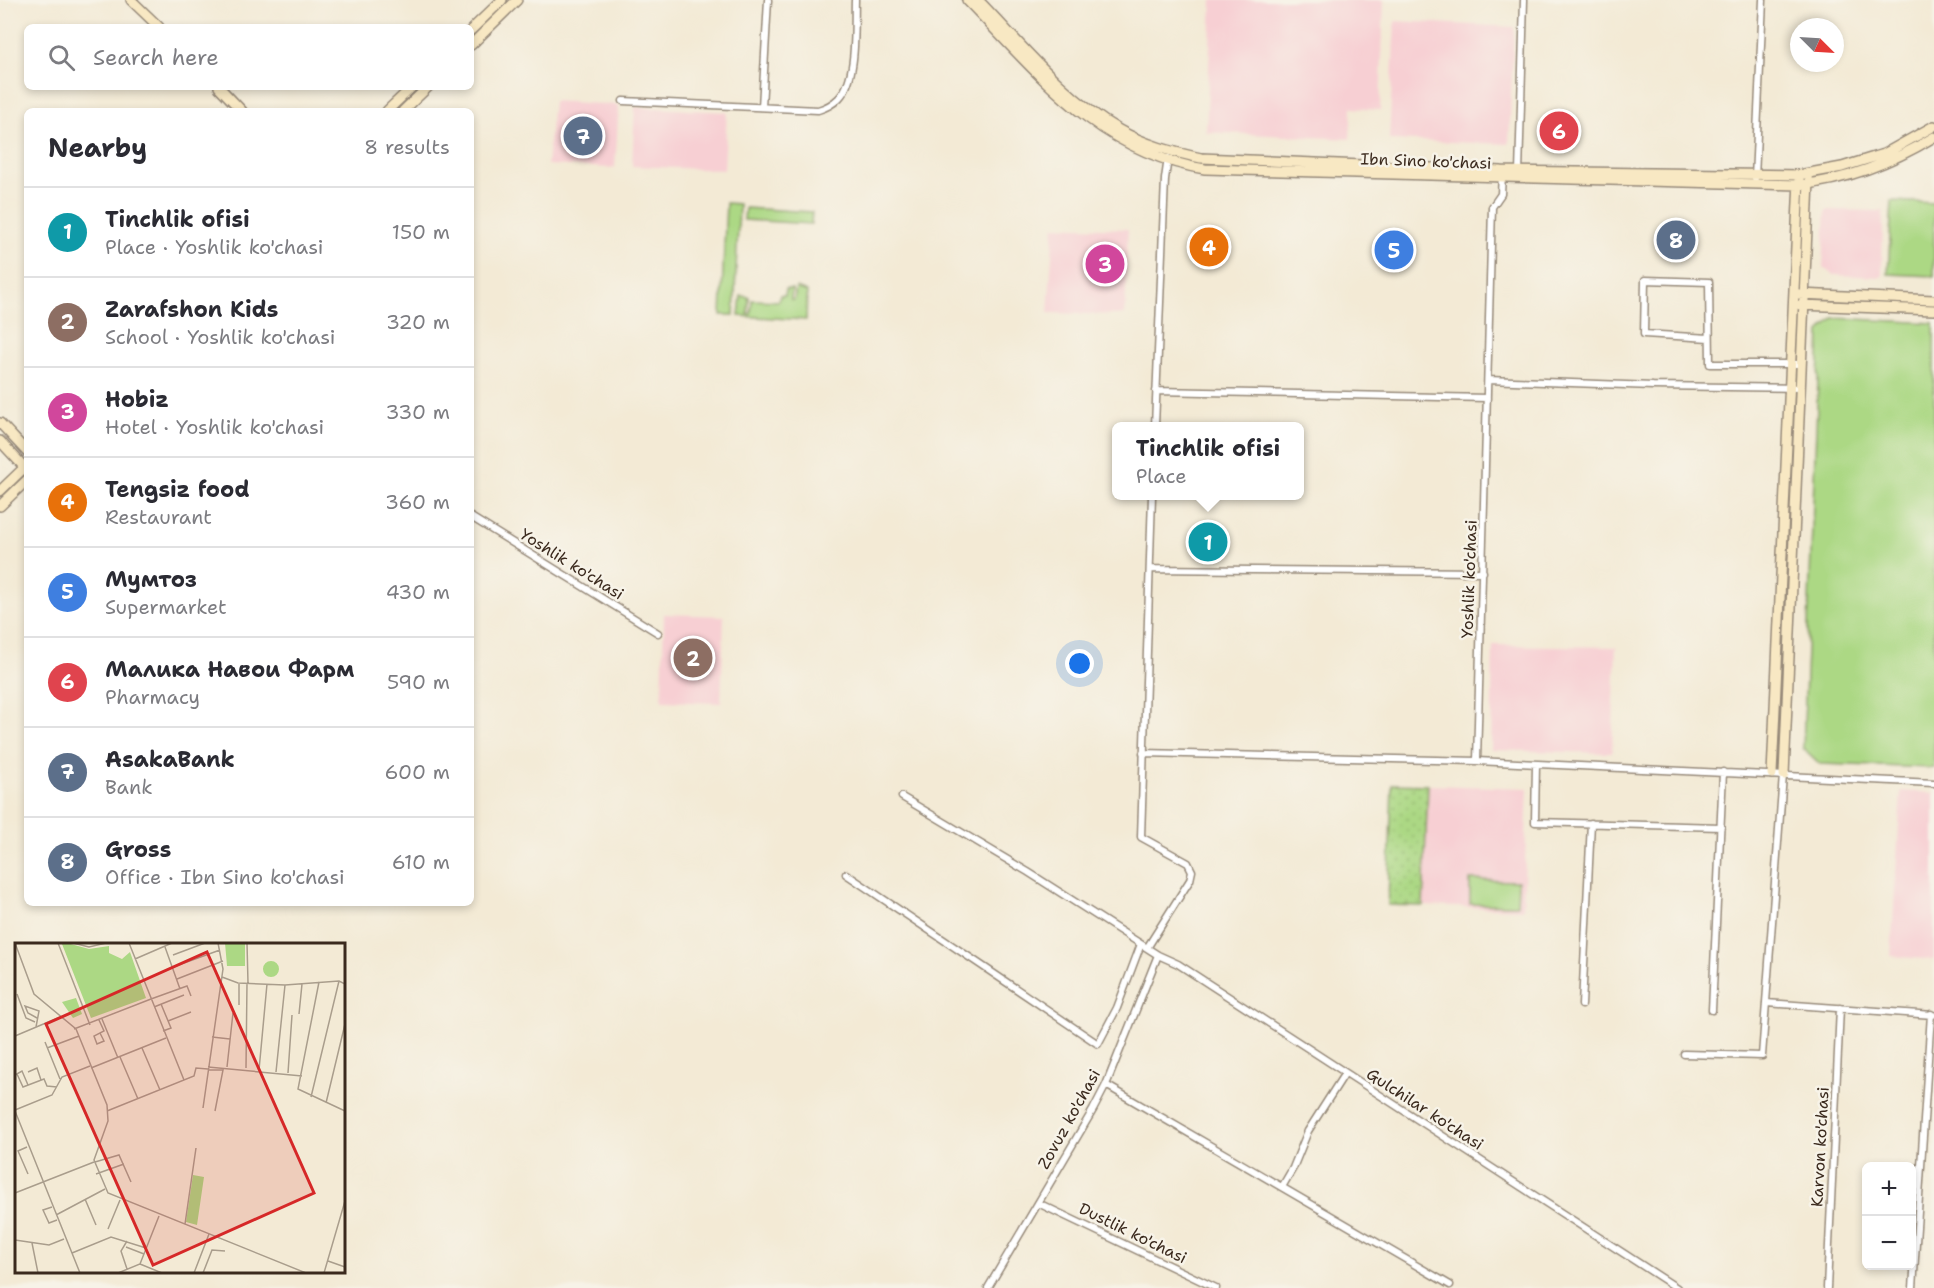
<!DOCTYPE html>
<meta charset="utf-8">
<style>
:root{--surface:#fff;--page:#f2f2f3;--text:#2b2b33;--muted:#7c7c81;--line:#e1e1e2;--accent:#2563eb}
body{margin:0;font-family:"Shantell Sans",sans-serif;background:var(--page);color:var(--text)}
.controls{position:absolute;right:18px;bottom:18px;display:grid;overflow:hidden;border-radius:9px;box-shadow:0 3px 9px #0003}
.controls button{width:54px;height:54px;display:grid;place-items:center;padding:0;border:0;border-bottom:2px solid var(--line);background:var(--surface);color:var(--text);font:30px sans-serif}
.compass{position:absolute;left:1790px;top:18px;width:54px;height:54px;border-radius:50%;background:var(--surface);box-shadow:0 3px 9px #0003;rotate:114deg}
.you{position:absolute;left:1080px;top:664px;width:21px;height:21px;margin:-15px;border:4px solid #fff;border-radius:50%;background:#1a73e8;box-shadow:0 0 0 9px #1a73e833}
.badge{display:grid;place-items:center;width:39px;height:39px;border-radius:50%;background:var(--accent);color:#fff;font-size:20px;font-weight:700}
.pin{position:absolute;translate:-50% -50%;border:3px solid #fff;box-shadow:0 2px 6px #0006}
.popup{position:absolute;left:1112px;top:422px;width:192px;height:78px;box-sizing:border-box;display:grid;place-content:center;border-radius:9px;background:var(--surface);filter:drop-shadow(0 2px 4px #0005);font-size:20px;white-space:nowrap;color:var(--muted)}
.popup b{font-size:22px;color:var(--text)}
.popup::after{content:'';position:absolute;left:50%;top:100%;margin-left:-12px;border:12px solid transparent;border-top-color:var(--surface)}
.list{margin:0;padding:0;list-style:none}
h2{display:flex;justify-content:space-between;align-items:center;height:78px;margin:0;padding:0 24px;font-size:26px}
h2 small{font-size:20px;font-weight:400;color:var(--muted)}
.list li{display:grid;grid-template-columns:39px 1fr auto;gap:18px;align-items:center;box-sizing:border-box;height:90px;padding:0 24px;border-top:2px solid var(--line)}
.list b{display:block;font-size:22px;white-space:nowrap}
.list p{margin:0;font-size:20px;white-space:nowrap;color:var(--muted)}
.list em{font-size:20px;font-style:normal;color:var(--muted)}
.icon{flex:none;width:33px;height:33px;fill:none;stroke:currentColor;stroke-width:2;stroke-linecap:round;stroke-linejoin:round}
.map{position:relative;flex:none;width:1934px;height:1288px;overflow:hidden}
.search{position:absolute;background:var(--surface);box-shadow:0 3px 9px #0003;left:24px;top:24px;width:450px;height:66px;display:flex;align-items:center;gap:15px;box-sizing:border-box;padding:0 21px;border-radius:9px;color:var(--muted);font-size:22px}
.panel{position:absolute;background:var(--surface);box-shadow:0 3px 9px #0003;left:24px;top:108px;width:450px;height:798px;border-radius:9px}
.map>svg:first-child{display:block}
.built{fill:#f7cfd3}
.grass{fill:#acd884;stroke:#748151;stroke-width:1.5}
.park{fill:url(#park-dots);stroke:#748151;stroke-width:1.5}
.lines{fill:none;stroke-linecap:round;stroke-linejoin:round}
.street-casing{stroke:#978a7a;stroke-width:9}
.secondary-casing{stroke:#978a7a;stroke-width:12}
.street{stroke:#fff;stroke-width:6}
.secondary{stroke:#f8e8c3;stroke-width:9}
.labels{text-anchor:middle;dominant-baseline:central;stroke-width:5;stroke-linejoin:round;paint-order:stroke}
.street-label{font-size:16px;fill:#3b2a1e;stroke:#f7f3e8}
.inset-road{fill:none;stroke:#a99d8c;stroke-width:1.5}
.view{fill:#d62828;fill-opacity:0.15;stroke:#d62828;stroke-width:3}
.inset-edge{fill:none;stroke:#3b2a1e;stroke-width:3}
</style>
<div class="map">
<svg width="1934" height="1288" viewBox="0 0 1934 1288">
<defs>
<pattern id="park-dots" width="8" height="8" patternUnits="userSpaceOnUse" patternTransform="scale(1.5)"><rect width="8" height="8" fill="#acd884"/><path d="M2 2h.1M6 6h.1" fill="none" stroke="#95ba72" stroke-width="1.8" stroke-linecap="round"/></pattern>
</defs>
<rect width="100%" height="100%" fill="#f7f3e8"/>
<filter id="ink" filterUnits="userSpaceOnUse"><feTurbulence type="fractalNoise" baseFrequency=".0167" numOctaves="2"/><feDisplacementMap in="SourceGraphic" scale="12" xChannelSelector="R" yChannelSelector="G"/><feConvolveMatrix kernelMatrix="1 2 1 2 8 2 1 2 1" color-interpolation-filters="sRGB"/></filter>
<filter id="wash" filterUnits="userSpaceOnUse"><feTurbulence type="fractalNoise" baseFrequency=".008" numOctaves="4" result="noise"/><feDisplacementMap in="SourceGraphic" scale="24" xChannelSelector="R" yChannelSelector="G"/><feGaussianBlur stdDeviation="1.35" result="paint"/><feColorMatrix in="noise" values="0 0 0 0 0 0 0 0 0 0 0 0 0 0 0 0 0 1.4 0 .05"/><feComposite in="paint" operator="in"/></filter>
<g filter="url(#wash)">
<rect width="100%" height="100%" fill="#f3ead5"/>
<path class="built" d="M1212,0H1384L1380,110L1352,108L1350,139L1206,132Z
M1395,21L1514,27L1509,144L1389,140Z
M553,101L619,105L615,168L547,165Z
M635,107L727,112L724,170L632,166Z
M1826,210L1883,211L1882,277L1834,275L1823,268Z
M1054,226L1128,229L1125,315L1048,313Z
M664,614L724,616L721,703L662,701Z
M1493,645L1616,647L1612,753L1491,750Z
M1428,785L1528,788L1523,909L1423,906Z
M1901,791L1934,793V960L1891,956Z"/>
<path class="grass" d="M1892,201L1934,203V276L1888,274Z
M726,203L739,204L734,315H721Z
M745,208L812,212L811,224L744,220Z
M796,288L807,292L806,320L739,316L741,296L749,297L748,314H751L752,300L779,301L780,295H785L786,289H792L791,300H794Z
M1834,318L1934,323V768L1820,764L1803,748L1820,332Z
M1470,880L1518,881L1517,905L1470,904Z"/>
<path class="park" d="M1392,784L1428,785L1423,906L1388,905Z"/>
</g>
<g filter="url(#ink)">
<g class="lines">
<defs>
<path id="street" d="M623,101L818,110C825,108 833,104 839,98C858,79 854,26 855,0
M762,107L768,0
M1519,173L1524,0
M1755,178L1763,0
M1709,338L1644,334L1645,280L1709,282L1710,364H1802
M1488,380L1653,386L1801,388
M1156,391L1487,398
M1155,426L1165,179L1168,158
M471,517L658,633
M1150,569L1483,572
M1143,753L1477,761L1934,783
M1477,761L1492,207L1501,194L1502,174
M1536,764L1535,822L1721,827
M902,797L1028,872L1158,955L1178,964L1677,1288
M846,874L1098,1044L1117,1008L1141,944
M1147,948L1190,880L1192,871L1188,863L1141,837L1152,496
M1766,1003L1933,1015
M1582,1005L1591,823
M1712,1010L1723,772
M1684,1054L1762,1056L1783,775
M1106,1085L1450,1285
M1282,1187L1293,1168L1308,1131L1345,1073
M1038,1203L1216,1288
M988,1288L1093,1110L1106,1085L1158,955
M1827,1288L1840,1008
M1913,1288L1931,1014"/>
<path id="secondary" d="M131,0L159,27
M967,0C1038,73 1098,152 1205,169L1799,185C1848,180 1893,162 1934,137
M978,0C1022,45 1064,98 1119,130C1145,145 1173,152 1201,158L1502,171L1799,175L1842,167L1884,154L1934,126
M471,30L502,0
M471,45L517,0
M219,87L242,111
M387,111L412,87
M403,111L428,87
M1799,294L1934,300
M1800,305L1934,310
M0,423L27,452
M0,441L27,470
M0,491L27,465
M0,506L27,480
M1772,774L1799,180
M1784,775L1809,181"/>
</defs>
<use href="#street" class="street-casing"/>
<use href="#secondary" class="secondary-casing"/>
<use href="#street" class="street"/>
<use href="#secondary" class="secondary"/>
</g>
</g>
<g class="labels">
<g class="street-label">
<text transform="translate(1426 161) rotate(2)">Ibn Sino ko'chasi</text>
<text transform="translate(572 564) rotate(32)">Yoshlik ko'chasi</text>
<text transform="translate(1469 579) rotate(-88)">Yoshlik ko'chasi</text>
<text transform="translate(1425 1109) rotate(33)">Gulchilar ko'chasi</text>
<text transform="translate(1069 1119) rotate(-61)">Zovuz ko'chasi</text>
<text transform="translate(1820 1147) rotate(-87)">Karvon ko'chasi</text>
<text transform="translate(1133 1233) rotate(26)">Dustlik ko'chasi</text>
</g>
</g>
<g transform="translate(15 943)">
<rect width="330" height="330" fill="#f3ead5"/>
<path d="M52,0L74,6L94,3V10L107,16L115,9L131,55L76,75L47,1ZM248 26a8 8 0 1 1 16 0a8 8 0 1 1-16 0ZM61,55L67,71L58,75L47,59Z" fill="#acd884"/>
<path d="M210,0H230V23H212ZM178,232L189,234L182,282L171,279Z" fill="#acd884"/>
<path class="inset-road" d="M0,0L19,51L61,86L92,162L93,178L79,217L93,250L291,330M43,0L75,82M58,0L74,4L91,0M114,0L169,137M232,0L233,40M150,4L165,46M158,12L190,0M120,16L157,0M158,24L205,7M207,34L223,40L270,42L324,38L330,41M162,36L208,18M304,39L283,146L330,168M2,51L11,75L20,79M136,56L172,43L176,53M146,61L156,85L148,88M224,62V40M139,64L169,52M284,71L287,41M87,76L103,115M84,77L89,88L79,93L82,101L89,98L85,90M153,78L176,69M21,84L24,68L10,63L13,70L22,75M59,86L136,56M0,93L45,74M197,94L215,96M30,99L45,136M32,105L64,93M127,105L145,147M105,114L123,156M193,124L287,133M212,124L218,70M76,125L151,95M231,125L232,40M193,127H208L200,168M244,127L252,41M13,129L22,125L26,137M261,129L270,42M273,130L277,72M2,131L8,144L29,136L32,143L42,144M0,132L7,128L13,142M296,154L324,38M311,160L330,81M188,165L208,26L203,0M0,167L37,152L47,134L75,123M0,168L65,330M92,168L179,133L181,125L193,126M12,204L3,208L13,231M80,219L104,212L116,239M81,231L109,221M0,250L79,219M70,256L81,282M37,264L28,267L34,280L42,277M41,272L90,246M170,281L181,205M93,286L105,257M0,297L34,302L49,296M112,298L106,308L112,326M17,300L23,330M111,304L129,311M57,310L96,294L131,305M313,318L330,324M125,321L147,330M103,330L125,321L144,273M179,330L194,291M188,330L197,307L210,308M309,330L330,258"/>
<path class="view" d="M192,9L299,250L138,322L31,81Z"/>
<rect width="330" height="330" class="inset-edge"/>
</g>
</svg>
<div class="controls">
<button>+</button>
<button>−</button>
</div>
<svg class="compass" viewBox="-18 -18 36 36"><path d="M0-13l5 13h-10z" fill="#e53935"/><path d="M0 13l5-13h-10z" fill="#7c7c81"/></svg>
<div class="you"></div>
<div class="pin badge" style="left:1208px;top:542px;background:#0f9aa8">1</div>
<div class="popup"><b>Tinchlik ofisi</b>Place</div>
<div class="pin badge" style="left:693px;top:658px;background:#8d6e63">2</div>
<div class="pin badge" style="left:1105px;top:264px;background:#d1479c">3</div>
<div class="pin badge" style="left:1209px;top:247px;background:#e8710a">4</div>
<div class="pin badge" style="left:1394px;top:250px;background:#3f7fe0">5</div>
<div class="pin badge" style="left:1559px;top:131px;background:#e0444e">6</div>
<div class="pin badge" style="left:583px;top:136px;background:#5c6f8a">7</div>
<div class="pin badge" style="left:1676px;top:240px;background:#5c6f8a">8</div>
<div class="search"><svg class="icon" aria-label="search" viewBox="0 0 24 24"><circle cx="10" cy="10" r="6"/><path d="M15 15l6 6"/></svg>Search here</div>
<section class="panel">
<h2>Nearby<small>8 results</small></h2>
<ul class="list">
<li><span class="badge" style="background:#0f9aa8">1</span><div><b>Tinchlik ofisi</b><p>Place · Yoshlik ko'chasi</p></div><em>150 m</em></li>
<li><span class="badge" style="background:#8d6e63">2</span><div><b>Zarafshon Kids</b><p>School · Yoshlik ko'chasi</p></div><em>320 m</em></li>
<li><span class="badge" style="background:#d1479c">3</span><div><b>Hobiz</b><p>Hotel · Yoshlik ko'chasi</p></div><em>330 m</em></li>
<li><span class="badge" style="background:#e8710a">4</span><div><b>Tengsiz food</b><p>Restaurant</p></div><em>360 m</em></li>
<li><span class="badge" style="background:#3f7fe0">5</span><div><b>Мумтоз</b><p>Supermarket</p></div><em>430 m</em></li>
<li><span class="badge" style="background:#e0444e">6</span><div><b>Малика Навои Фарм</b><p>Pharmacy</p></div><em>590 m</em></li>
<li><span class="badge" style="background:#5c6f8a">7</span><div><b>AsakaBank</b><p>Bank</p></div><em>600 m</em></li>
<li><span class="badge" style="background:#5c6f8a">8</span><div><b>Gross</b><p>Office · Ibn Sino ko'chasi</p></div><em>610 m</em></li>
</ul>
</section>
</div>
